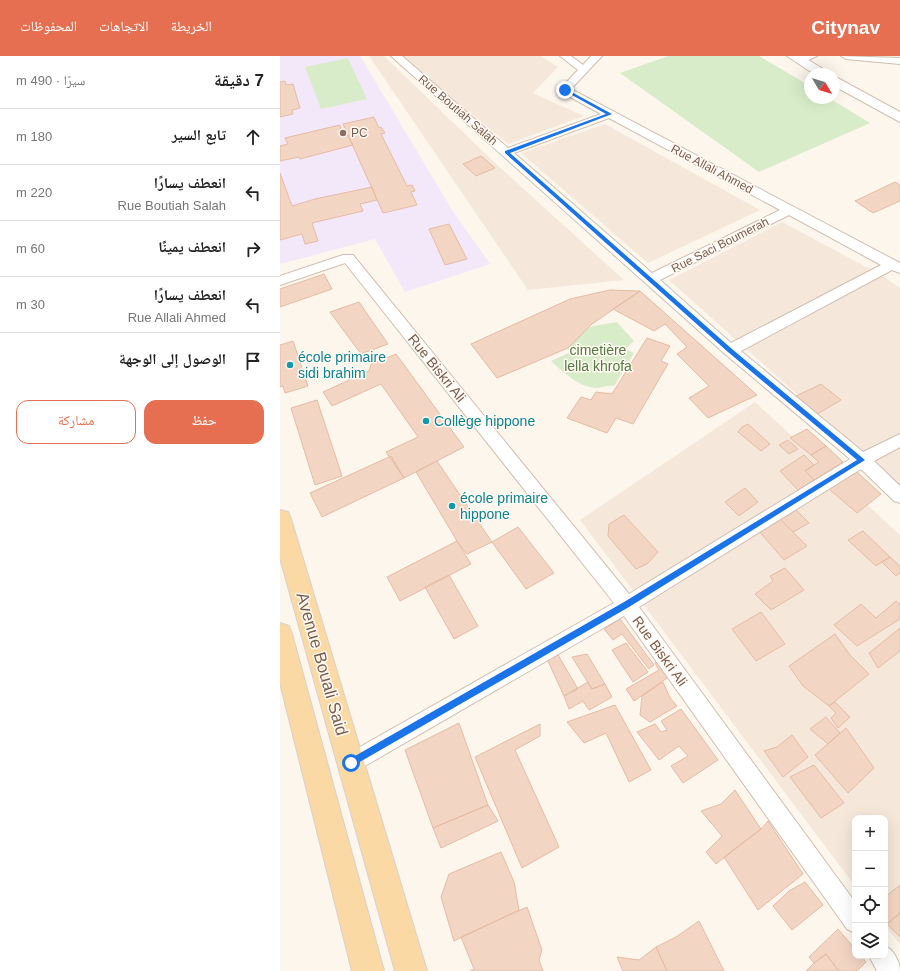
<!DOCTYPE html>
<html lang="ar">
<meta charset="utf-8">
<style>
:root{--surface:#fff;--page:#f6f6f6;--text:#222;--muted:#767676;--line:#e0e0e0;--accent:#e76f51}
body{margin:0;font-family:Helvetica,"Noto Naskh Arabic",sans-serif;background:var(--page);color:var(--text);direction:rtl}
.controls{position:absolute;right:12px;bottom:12px;display:grid;overflow:hidden;border-radius:8px;box-shadow:0 4px 16px #0002}
.controls button{width:36px;height:36px;display:grid;place-items:center;padding:0;border:0;border-bottom:1px solid var(--line);background:var(--surface);color:var(--text);font:20px sans-serif}
.compass{position:absolute;left:524px;top:12px;width:36px;height:36px;border-radius:50%;background:var(--surface);box-shadow:0 4px 16px #0002;rotate:128deg}
.stop{position:absolute;width:12px;height:12px;margin:-9px;border:3px solid #1a73e8;border-radius:50%;background:#fff}
.stop.end{background:#1a73e8;border-color:#fff;box-shadow:0 1px 4px #0008}
.list{margin:0;padding:0;list-style:none}
h2{display:flex;justify-content:space-between;align-items:center;height:52px;margin:0;padding:0 16px;font-size:17px}
h2 small{font-size:13px;font-weight:400;color:var(--muted)}
.list li{display:grid;grid-template-columns:26px 1fr auto;gap:12px;align-items:center;box-sizing:border-box;height:56px;padding:0 16px;border-top:1px solid var(--line)}
.list b{display:block;font-size:15px;white-space:nowrap}
.list p{margin:0;font-size:13px;white-space:nowrap;color:var(--muted)}
.list em{font-size:13px;font-style:normal;color:var(--muted)}
.actions{display:flex;gap:8px;padding:12px 16px}
.actions a{flex:1;padding:9px 0;border:1px solid var(--accent);border-radius:12px;text-align:center;font-size:14px;color:var(--accent)}
.actions .main{background:var(--accent);color:#fff}
.icon{flex:none;width:22px;height:22px;fill:none;stroke:currentColor;stroke-width:2;stroke-linecap:round;stroke-linejoin:round}
.map{position:relative;flex:none;width:620px;height:915px;overflow:hidden;direction:ltr}
header{display:flex;align-items:center;gap:24px;box-sizing:border-box;height:56px;padding:0 20px;background:var(--accent);color:#fff}
header strong{font-size:19px}
nav{display:flex;gap:22px;margin-inline-start:auto;font-size:14px}
main{display:flex}
aside{flex:1;background:var(--surface)}
.map>svg:first-child{display:block}
.residential{fill:#f5e8da}
.education{fill:#f3e8fa}
.green{fill:#d8ecc9}
.building{fill:#f3d5c3;stroke:#e6bba3}
.lines{fill:none;stroke-linecap:round;stroke-linejoin:round}
.minor-casing{stroke:#d1beb0;stroke-width:2}
.tertiary-casing{stroke:#d1beb0;stroke-width:2}
.primary-casing{stroke:#dad1cd;stroke-width:2}
.minor{fill:#fff;fill-rule:evenodd}
.tertiary{fill:#fff;fill-rule:evenodd}
.primary{fill:#fbd9a5;fill-rule:evenodd}
.route{fill:#1a73e8}
.education-dot{fill:#8d6e63;stroke:#fffaf3;stroke-width:1.5}
.culture-dot{fill:#0f9aa8;stroke:#fffaf3;stroke-width:1.5}
.labels{text-anchor:middle;dominant-baseline:central;stroke-width:3;stroke-linejoin:round;paint-order:stroke}
.far-street-label{font-size:12px;fill:#7a5c4d;stroke:#fffaf3}
.far-education-label{font-size:12px;fill:#785e54;stroke:#fffaf3;text-anchor:start}
.park-label{font-size:14px;fill:#537a41;stroke:#fffaf3}
.culture-label{font-size:14px;fill:#0d838f;stroke:#fffaf3;text-anchor:start}
.street-label{font-size:14px;fill:#7a5c4d;stroke:#fffaf3}
.near-street-label{font-size:17px;fill:#7a5c4d;stroke:#fffaf3}
</style>
<header>
<strong>Citynav</strong>
<nav><a>الخريطة</a><a>الاتجاهات</a><a>المحفوظات</a></nav>
</header>
<main>
<div class="map">
<svg width="620" height="915" viewBox="0 0 620 915">
<rect width="100%" height="100%" fill="#fdf6ec"/>
<path class="residential" d="M89,0H104L214,106L344,224L248,234Z
M121,0H261L278,11L253,37L304,60L228,88Z
M325,68L480,154L368,207L241,97Z
M502,166L603,220L620,232V430L389,224Z
M475,346L620,479V889L605,869V762H575V830L300,464Z"/>
<path class="education" d="M0,0H80L172,154L210,208L125,236L95,183L0,208Z"/>
<path class="green" d="M388,0H479L530,30V42H549L590,67L479,116L340,17Z
M68,2L87,43L41,53L25,11Z
M337,266L354,285L345,293L354,297L334,330C328,329 322,332 316,332C299,331 283,316 271,305L291,296L279,284L313,270Z"/>
<path class="building" d="M5,25L6,29L13,28L20,52L12,54L13,58L0,61V26Z
M94,61L99,72L101,71L105,77L101,78L127,130L132,129L135,135L131,136L137,149L103,157L63,68Z
M60,69L63,79L67,78L73,89L20,103L19,101L0,105V90L8,88L5,82Z
M201,100L215,112L196,120L183,108Z
M0,117L12,150L35,143L92,131L97,144L80,148L83,155L32,167L38,185L25,188L22,178L0,184Z
M615,126L620,129V145L593,157L575,145Z
M169,168L187,203L165,209L149,173Z
M44,218L52,233L0,251V233Z
M330,234L360,235L312,268L288,292L217,322L191,288L290,243Z
M360,235L477,339L428,362L409,342L429,330L397,298L407,291L385,268L374,275L333,253Z
M79,246L108,288L81,298L50,256Z
M367,282L390,290L381,305L388,308L353,368L336,362L327,377L287,362L301,341L311,344L316,336L332,338Z
M13,285L28,330L5,337L3,330L0,331V289Z
M116,298L184,391L124,422L106,396L138,381L101,328L52,350L43,336L89,315L91,308Z
M541,328L561,344L534,360L514,341Z
M37,344L62,420L35,429L11,352Z
M468,368L490,388L481,395L458,376L462,371Z
M527,373L546,390L531,399L510,382Z
M508,384L518,393L509,398L499,389Z
M546,390L563,406L534,424L525,415L539,406L531,399Z
M524,399L534,409L525,415L534,424L518,434L500,415Z
M111,400L124,422L42,461L30,437Z
M157,405L212,486L187,498L177,485L136,416Z
M577,416L601,438L577,457L549,433Z
M465,432L478,446L459,460L445,446Z
M516,454L529,467L513,476L499,462Z
M344,459L378,496L367,508L356,513L328,480L329,468Z
M499,462L527,490L504,504L478,474Z
M238,471L274,517L246,533L212,486Z
M583,475L610,501L596,510L568,484Z
M177,485L191,508L120,545L107,521Z
M610,501L620,510V517L616,520L602,506Z
M505,512L524,534L491,554L475,538L493,525L490,520Z
M169,519L198,570L174,583L145,531Z
M616,545L620,548V563L577,590L554,569L581,548L596,562Z
M481,556L505,588L476,605L452,573Z
M340,563L374,609L369,613L342,578L333,584L324,573Z
M620,572V595L598,612L589,597Z
M555,578L570,599L589,618L549,650L523,630L509,610Z
M346,587L368,616L353,626L332,594Z
M307,598L325,628L312,633L292,601Z
M278,599L298,633L284,640L267,603Z
M379,605L390,620L354,645L346,633L379,614L375,607Z
M308,626L312,633L325,628L332,641L309,654L303,645L289,653L284,640Z
M383,626L390,642L397,650L370,666L360,659L362,640Z
M555,646L570,661L558,672L551,662L556,657L549,650Z
M335,649L371,714L349,726L326,677L304,687L287,666Z
M401,653L438,704L403,727L391,710L408,700L399,690L379,704L357,676L375,668L381,676L387,674L381,665Z
M546,661L560,677L548,688L530,673Z
M179,667L208,749L153,772L125,694Z
M260,668V680L235,694L279,791L242,812L195,701Z
M566,672L594,712L568,737L535,699Z
M512,679L528,701L503,721L484,695L497,691Z
M534,709L564,747L541,762L510,721Z
M455,734L481,773L436,808L426,796L442,780L421,755L441,748Z
M208,749L218,765L161,792L153,772Z
M488,765L523,818L478,854L444,801L481,773Z
M221,796L234,826L239,854L174,885L161,841L169,818Z
M525,826L543,849L512,874L493,850L509,835Z
M620,829V857L607,868L605,865V841Z
M247,851L262,894L259,904L263,915H190L194,913L181,881Z
M620,857V881L607,868Z
M419,865L444,915H387L376,891L396,881Z
M558,873L575,893V900H581L586,906L577,915H559L546,898L534,907L529,901Z
M376,891L387,915H343L337,901L359,904Z
M546,898L559,915H526L534,907Z"/>
<g class="lines">
<defs>
<path id="minor" d="M111,0H122L228,92L321,58L281,36L280,34L281,32L298,14L280,0H291L303,9L311,0H322L291,33L620,207V217L612,214L461,295L583,396L620,378V391L594,405L620,430V447L614,445L581,413L359,551L575,846V877L567,873L344,560L78,714L71,717L64,714L61,707L64,700L334,547L65,207L0,229V220L63,199H73L349,538L570,403L445,298ZM329,62L500,154L372,217L234,97ZM509,159L601,209L451,287L380,224Z
M522,0H537L524,6H516L515,4Z
M561,0L620,2V8L566,3Z
M605,890C614,894 620,906 620,915H597L589,900H605Z"/>
<path id="tertiary" d="M507,0H522L551,18H534Z
M554,20L620,56V66L554,30Z"/>
<path id="primary" d="M0,454L8,456L11,463L147,915H115L0,502Z
M0,567L9,570L12,578L104,915H72L0,627Z"/>
</defs>
<use href="#minor" class="minor-casing"/>
<use href="#tertiary" class="tertiary-casing"/>
<use href="#primary" class="primary-casing"/>
<use href="#minor" class="minor"/>
<use href="#tertiary" class="tertiary"/>
<use href="#primary" class="primary"/>
</g>
<path class="route" d="M286,33L332,58L230,97L452,293L585,404L349,551L71,711L67,707L68,704L344,546L577,404L448,296L225,97V95L326,58L283,34Z"/>
<circle class="education-dot" cx="63" cy="77" r="4"/>
<g class="culture-dot">
<circle cx="10" cy="309" r="4"/>
<circle cx="146" cy="365" r="4"/>
<circle cx="172" cy="450" r="4"/>
</g>
<g class="labels">
<g class="far-street-label">
<text transform="translate(178 54) rotate(41)">Rue Boutiah Salah</text>
<text transform="translate(432 113) rotate(28)">Rue Allali Ahmed</text>
<text transform="translate(440 189) rotate(-27)">Rue Saci Boumerah</text>
</g>
<g class="far-education-label">
<text x="71" y="77">PC</text>
</g>
<g class="park-label">
<text x="318" y="294">cimetière<tspan x="318" dy="16">lella khrofa</tspan></text>
</g>
<g class="culture-label">
<text x="18" y="301">école primaire<tspan x="18" dy="16">sidi brahim</tspan></text>
<text x="154" y="365">Collège hippone</text>
<text x="180" y="442">école primaire<tspan x="180" dy="16">hippone</tspan></text>
</g>
<g class="street-label">
<text transform="translate(157 312) rotate(51)">Rue Biskri Ali</text>
<text transform="translate(380 595) rotate(54)">Rue Biskri Ali</text>
</g>
<g class="near-street-label">
<text transform="translate(42 608) rotate(74)">Avenue Bouali Said</text>
</g>
</g>
</svg>
<div class="controls">
<button>+</button>
<button>−</button>
<button><svg class="icon" aria-label="locate" viewBox="0 0 24 24"><circle cx="12" cy="12" r="6"/><path d="M12 2v4M12 18v4M2 12h4M18 12h4"/></svg></button>
<button><svg class="icon" aria-label="layers" viewBox="0 0 24 24"><path d="M12 4l9 5-9 5-9-5zM3 14l9 5 9-5"/></svg></button>
</div>
<svg class="compass" viewBox="-18 -18 36 36"><path d="M0-13l5 13h-10z" fill="#e53935"/><path d="M0 13l5-13h-10z" fill="#767676"/></svg>
<div class="stop" style="left:71px;top:707px"></div>
<div class="stop end" style="left:285px;top:34px"></div>
</div>
<aside>
<h2>7 دقيقة<small>سيرًا · 490 m</small></h2>
<ul class="list">
<li><svg class="icon" aria-label="ahead" viewBox="0 0 24 24"><path d="M12 20V5M6 11l6-6 6 6"/></svg><div><b>تابع السير</b></div><em>180 m</em></li>
<li><svg class="icon" aria-label="left" viewBox="0 0 24 24"><path d="M17 20v-9H6M10 6l-5 5 5 5"/></svg><div><b>انعطف يسارًا</b><p>Rue Boutiah Salah</p></div><em>220 m</em></li>
<li><svg class="icon" aria-label="right" viewBox="0 0 24 24"><path d="M7 20v-9h11M14 6l5 5-5 5"/></svg><div><b>انعطف يمينًا</b></div><em>60 m</em></li>
<li><svg class="icon" aria-label="left" viewBox="0 0 24 24"><path d="M17 20v-9H6M10 6l-5 5 5 5"/></svg><div><b>انعطف يسارًا</b><p>Rue Allali Ahmed</p></div><em>30 m</em></li>
<li><svg class="icon" aria-label="arrive" viewBox="0 0 24 24"><path d="M6 21V4h12l-3 4 3 4H6"/></svg><div><b>الوصول إلى الوجهة</b></div></li>
</ul>
<div class="actions"><a class="main">حفظ</a><a>مشاركة</a></div>
</aside>
</main>
